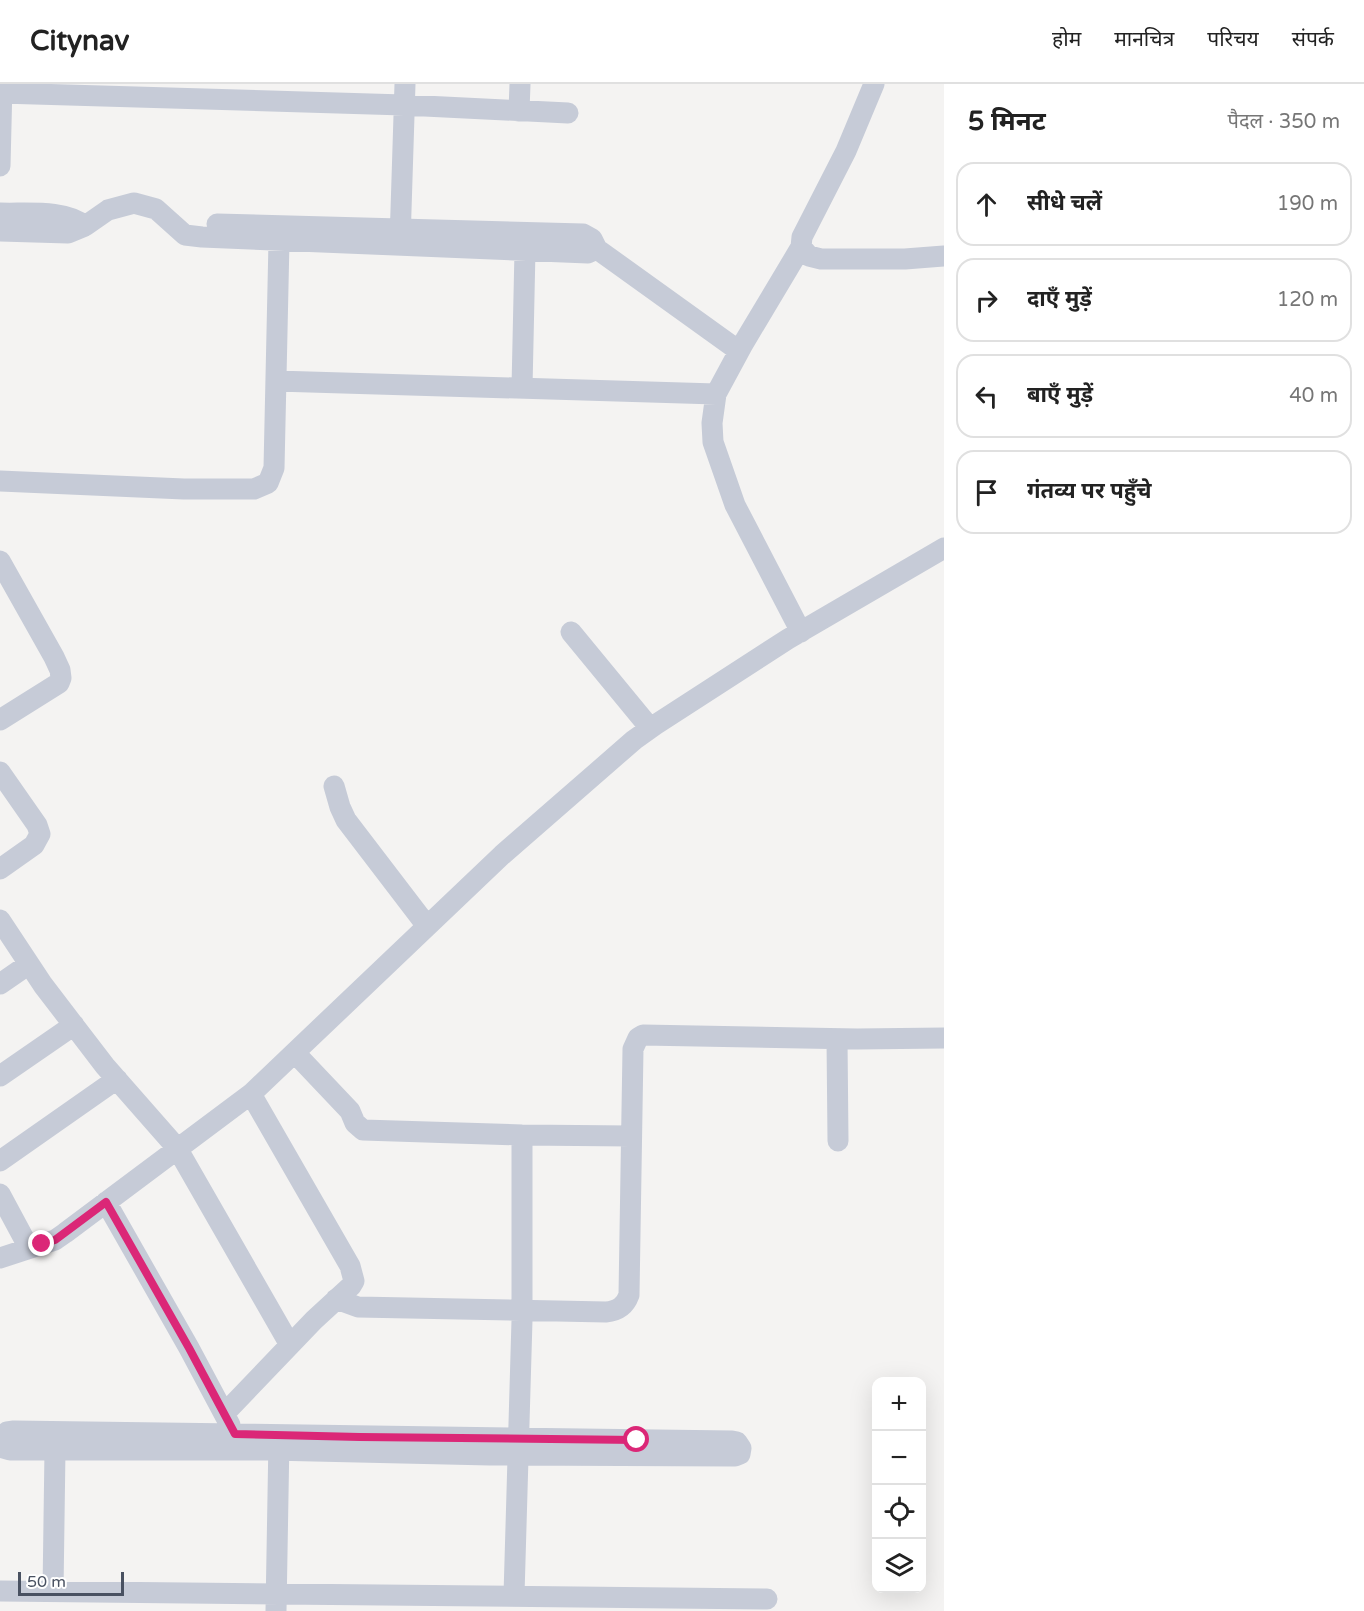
<!DOCTYPE html>
<html lang="hi">
<meta charset="utf-8">
<style>
:root{--surface:#fff;--page:#f6f6f6;--text:#222;--muted:#767676;--line:#e0e0e0}
body{margin:0;font-family:"Varela Round","Noto Sans Devanagari",sans-serif;background:var(--page);color:var(--text)}
.controls{position:absolute;right:18px;bottom:18px;display:grid;overflow:hidden;border-radius:12px;box-shadow:0 6px 24px #0002}
.controls button{width:54px;height:54px;display:grid;place-items:center;padding:0;border:0;border-bottom:2px solid var(--line);background:var(--surface);color:var(--text);font:30px sans-serif}
.scale{position:absolute;left:18px;bottom:15px;width:106px;box-sizing:border-box;padding-left:6px;border:3px solid #495161;border-top:0;font-size:16px;line-height:21px;white-space:nowrap;color:#495161;-webkit-text-stroke:4px #fff;paint-order:stroke}
.stop{position:absolute;width:18px;height:18px;margin:-14px;border:4px solid #db2777;border-radius:50%;background:#fff}
.stop.end{background:#db2777;border-color:#fff;box-shadow:0 2px 6px #0008}
.list{margin:0;padding:0;list-style:none}
h2{display:flex;justify-content:space-between;align-items:center;height:78px;margin:0;padding:0 24px;font-size:26px}
h2 small{font-size:20px;font-weight:400;color:var(--muted)}
.list li{display:grid;grid-template-columns:39px 1fr auto;gap:18px;align-items:center;box-sizing:border-box;height:84px;margin:0 12px 12px;padding:0 12px;border:2px solid var(--line);border-radius:18px}
.list b{display:block;font-size:22px;white-space:nowrap}
.list em{font-size:20px;font-style:normal;color:var(--muted)}
.icon{flex:none;width:33px;height:33px;fill:none;stroke:currentColor;stroke-width:2;stroke-linecap:round;stroke-linejoin:round}
.map{position:relative;flex:none;width:944px;height:1527px;overflow:hidden}
header{display:flex;align-items:center;gap:36px;box-sizing:border-box;height:84px;padding:0 30px;background:var(--surface);border-bottom:2px solid var(--line)}
header strong{font-size:28px}
nav{display:flex;gap:33px;margin-inline-start:auto;font-size:21px}
main{display:flex}
aside{flex:1;background:var(--surface)}
.map>svg:first-child{display:block}
.lines{fill:none;stroke-linecap:round;stroke-linejoin:round}
.minor{stroke:#c6cbd7;stroke-width:21}
.route{stroke:#db2777;stroke-width:8}
</style>
<header>
<strong>Citynav</strong>
<nav><a>होम</a><a>मानचित्र</a><a>परिचय</a><a>संपर्क</a></nav>
</header>
<main>
<div class="map">
<svg width="944" height="1527" viewBox="0 0 944 1527">
<rect width="100%" height="100%" fill="#f4f3f2"/>
<g class="lines">
<path class="minor" d="M874,0L846,67L802,153L801,163L809,172L821,175H905L944,172
M0,9L404,21L568,29
M519,27L520,0
M0,82L2,0
M0,129C25,130 65,125 85,142
M217,140L583,150L592,155L597,165L739,267
M0,147L68,149L85,142L108,126L134,119L156,125L185,151L202,153L588,169L597,165
M400,158L405,0
M801,163L743,260L716,310L712,339L713,358L735,421L801,548
M276,297L716,310
M522,304L525,166
M0,397L184,405H254L268,399L274,384L279,157
M0,477L54,573L60,586L61,594L59,599L0,636
M571,548L650,644
M0,688L37,741L40,750L34,761L0,785
M334,702L340,723L346,736L427,842
M0,836L43,901L105,982L177,1064L290,1261
M0,900L29,880
M837,955L838,1057
M296,970L350,1027L355,1039L363,1046L522,1051L631,1052
M0,992L74,941
M0,1077L117,995
M0,1110L29,1164
M106,1118L189,1264L230,1341
M0,1174L55,1156L65,1149L251,1010L502,771L634,656L655,641L788,555L944,464
M336,1215L358,1223L606,1228C618,1227 625,1222 629,1211L633,965L638,954L643,951L857,955L944,954
M224,1330L314,1236L351,1202L354,1197L350,1182L251,1010
M0,1354L7,1348L14,1347L732,1357L737,1358L741,1364L740,1370L735,1372L490,1371L270,1366H10L0,1363
M0,1507L767,1515
M53,1507L55,1366
M514,1511L522,1236V1051
M276,1527L279,1354"/>
</g>
<g class="lines">
<path class="route" d="M42,1160L55,1156L106,1118L189,1264L235,1350L360,1353L637,1356"/>
</g>
</svg>
<div class="controls">
<button>+</button>
<button>−</button>
<button><svg class="icon" aria-label="locate" viewBox="0 0 24 24"><circle cx="12" cy="12" r="6"/><path d="M12 2v4M12 18v4M2 12h4M18 12h4"/></svg></button>
<button><svg class="icon" aria-label="layers" viewBox="0 0 24 24"><path d="M12 4l9 5-9 5-9-5zM3 14l9 5 9-5"/></svg></button>
</div>
<div class="scale">50 m</div>
<div class="stop" style="left:637px;top:1356px"></div>
<div class="stop end" style="left:42px;top:1160px"></div>
</div>
<aside>
<h2>5 मिनट<small>पैदल · 350 m</small></h2>
<ul class="list">
<li><svg class="icon" aria-label="ahead" viewBox="0 0 24 24"><path d="M12 20V5M6 11l6-6 6 6"/></svg><div><b>सीधे चलें</b></div><em>190 m</em></li>
<li><svg class="icon" aria-label="right" viewBox="0 0 24 24"><path d="M7 20v-9h11M14 6l5 5-5 5"/></svg><div><b>दाएँ मुड़ें</b></div><em>120 m</em></li>
<li><svg class="icon" aria-label="left" viewBox="0 0 24 24"><path d="M17 20v-9H6M10 6l-5 5 5 5"/></svg><div><b>बाएँ मुड़ें</b></div><em>40 m</em></li>
<li><svg class="icon" aria-label="arrive" viewBox="0 0 24 24"><path d="M6 21V4h12l-3 4 3 4H6"/></svg><div><b>गंतव्य पर पहुँचे</b></div></li>
</ul>
</aside>
</main>
